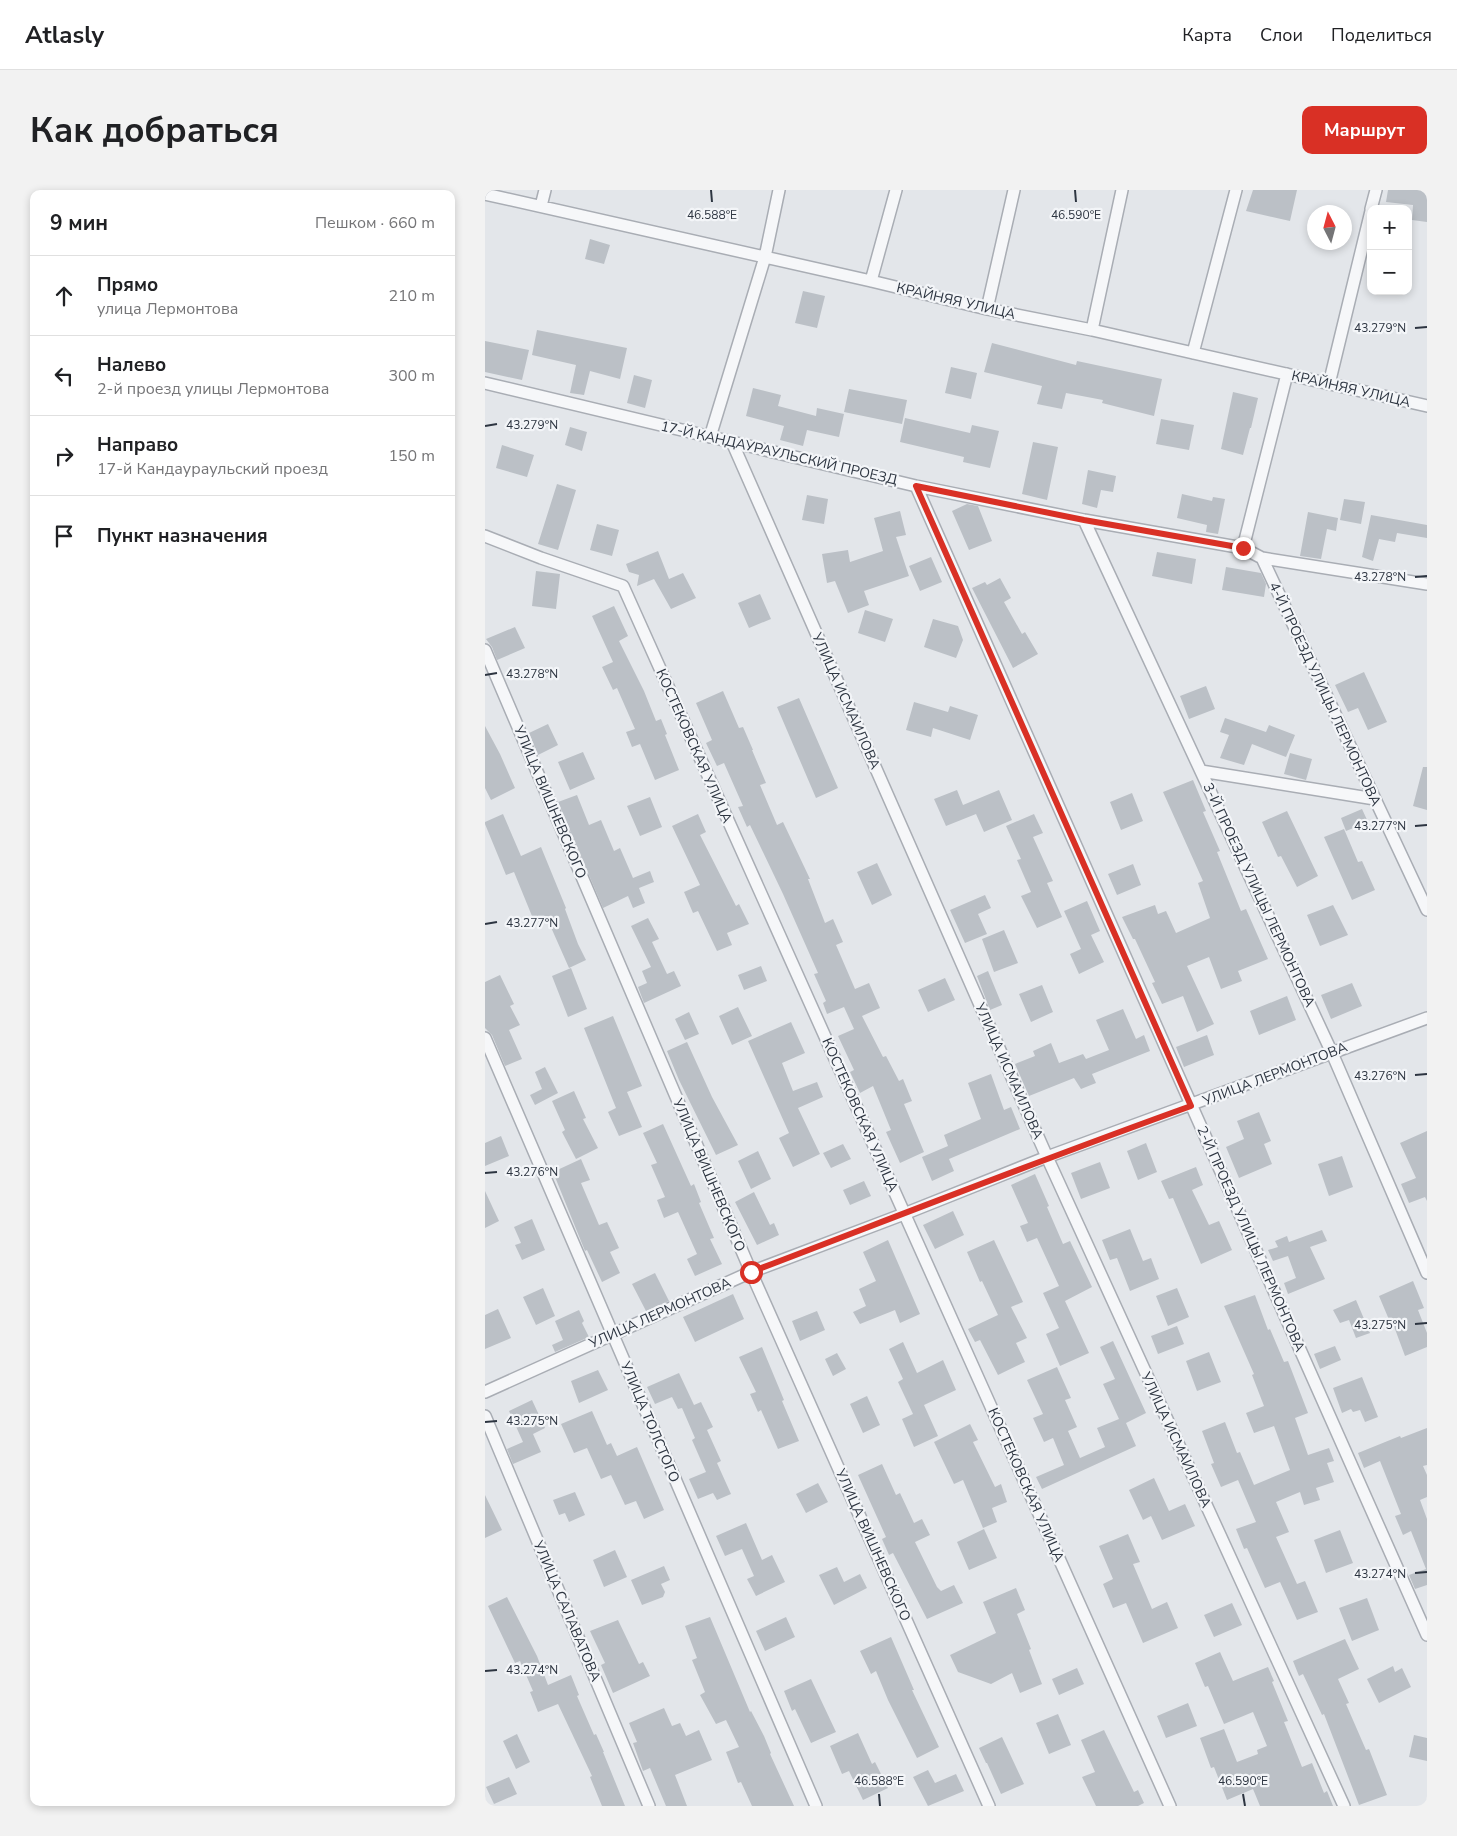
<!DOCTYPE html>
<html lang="ru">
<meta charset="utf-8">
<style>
:root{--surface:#fff;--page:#f2f2f2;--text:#202124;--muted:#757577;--line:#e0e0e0;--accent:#d93025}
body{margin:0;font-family:"Nunito Sans",sans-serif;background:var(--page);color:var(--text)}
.controls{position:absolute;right:15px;top:15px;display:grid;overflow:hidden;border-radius:10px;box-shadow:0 2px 8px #0003}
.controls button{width:45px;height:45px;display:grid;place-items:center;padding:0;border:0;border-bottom:1px solid var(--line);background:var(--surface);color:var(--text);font:25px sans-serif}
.compass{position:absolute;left:822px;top:15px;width:45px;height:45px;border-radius:50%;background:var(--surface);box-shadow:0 2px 8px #0003;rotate:354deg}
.stop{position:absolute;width:15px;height:15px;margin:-11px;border:4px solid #d93025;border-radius:50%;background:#fff}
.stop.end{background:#d93025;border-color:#fff;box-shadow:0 1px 5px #0008}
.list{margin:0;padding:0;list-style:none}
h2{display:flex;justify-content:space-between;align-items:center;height:65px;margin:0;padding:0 20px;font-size:21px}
h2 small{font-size:16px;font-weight:400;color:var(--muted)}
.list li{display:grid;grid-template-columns:32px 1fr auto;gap:15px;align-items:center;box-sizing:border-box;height:80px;padding:0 20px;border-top:1px solid var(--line)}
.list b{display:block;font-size:19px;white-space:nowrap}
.list p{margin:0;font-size:16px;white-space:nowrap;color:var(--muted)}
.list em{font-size:16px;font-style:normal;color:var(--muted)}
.icon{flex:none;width:28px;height:28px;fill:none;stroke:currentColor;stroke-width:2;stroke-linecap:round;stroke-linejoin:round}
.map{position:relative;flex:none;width:942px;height:1616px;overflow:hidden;border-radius:10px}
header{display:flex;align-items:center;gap:30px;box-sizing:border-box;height:70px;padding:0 25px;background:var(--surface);border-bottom:1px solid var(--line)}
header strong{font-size:24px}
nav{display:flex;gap:28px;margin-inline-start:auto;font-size:18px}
.intro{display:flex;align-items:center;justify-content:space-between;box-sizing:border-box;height:120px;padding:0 30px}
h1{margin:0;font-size:35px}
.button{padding:12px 22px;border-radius:10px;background:var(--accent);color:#fff;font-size:18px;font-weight:700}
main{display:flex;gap:30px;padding:0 30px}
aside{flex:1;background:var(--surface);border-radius:10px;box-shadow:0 2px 8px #0003}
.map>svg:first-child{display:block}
.building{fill:#bbc0c6}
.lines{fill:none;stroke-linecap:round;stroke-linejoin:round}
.street-casing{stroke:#a9adb4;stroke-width:14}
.street{stroke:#f6f7f9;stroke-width:11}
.route{stroke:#d93025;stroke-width:6}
.ticks{fill:none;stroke:#2d3541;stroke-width:2}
.labels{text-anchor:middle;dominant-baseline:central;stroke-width:4.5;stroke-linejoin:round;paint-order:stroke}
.street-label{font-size:14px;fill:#2d3541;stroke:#f3f5f8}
.ticks-label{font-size:12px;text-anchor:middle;fill:#2d3541;stroke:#f3f5f8;stroke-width:4.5;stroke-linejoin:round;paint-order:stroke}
</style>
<header>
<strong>Atlasly</strong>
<nav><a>Карта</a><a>Слои</a><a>Поделиться</a></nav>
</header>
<div class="intro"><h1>Как добраться</h1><a class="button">Маршрут</a></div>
<main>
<aside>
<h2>9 мин<small>Пешком · 660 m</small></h2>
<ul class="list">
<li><svg class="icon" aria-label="ahead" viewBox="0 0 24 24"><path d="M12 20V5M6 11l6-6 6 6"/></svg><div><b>Прямо</b><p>улица Лермонтова</p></div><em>210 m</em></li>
<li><svg class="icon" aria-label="left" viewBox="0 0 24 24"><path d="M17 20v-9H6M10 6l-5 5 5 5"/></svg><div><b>Налево</b><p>2-й проезд улицы Лермонтова</p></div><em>300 m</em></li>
<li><svg class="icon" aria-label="right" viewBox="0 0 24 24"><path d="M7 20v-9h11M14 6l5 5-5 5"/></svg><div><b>Направо</b><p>17-й Кандаураульский проезд</p></div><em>150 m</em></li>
<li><svg class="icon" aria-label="arrive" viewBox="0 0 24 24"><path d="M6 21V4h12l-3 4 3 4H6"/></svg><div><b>Пункт назначения</b></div></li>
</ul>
</aside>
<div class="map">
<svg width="942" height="1616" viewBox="0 0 942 1616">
<rect width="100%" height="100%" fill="#e3e6ea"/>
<path class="building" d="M768,0H812L805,31L761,21Z
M903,0H942V32L927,30L928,15L901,12Z
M105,49L125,55L119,74L100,69Z
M318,101L340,106L332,138L310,133Z
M52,140L142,158L135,189L105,181L99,205L85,203L91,175L47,165Z
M0,151L44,160L37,190L0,182Z
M507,153L591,175L592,171L677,189L669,226L617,213L618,210L581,203L577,219L552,214L557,196L499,182Z
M466,177L492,183L486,209L460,203Z
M149,185L167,190L160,218L142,213Z
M268,198L296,205L293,216L331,226L332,218L359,224L354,247L322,240L318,256L295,250L299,236L261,226Z
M364,199L422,210L417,234L359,222Z
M748,202L773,208L766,238H765L758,265L736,259Z
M420,228L485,243L487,235L514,241L505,278L478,272L479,267L415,252Z
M676,229L709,235L704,260L671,254Z
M85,237L102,242L97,261L80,255Z
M548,252L573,257L562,310L537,304Z
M17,255L49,265L42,287L11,278Z
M603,280L631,286L628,302L616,300L612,318L597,314Z
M72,294L91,300L73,360L53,354Z
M697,304L727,311L728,307L740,309L733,344L721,342L722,335L692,328Z
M322,305L343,309L339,334L317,330Z
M859,309L880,312L876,334L855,330Z
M482,314L493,316L507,351L484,360L467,321Z
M415,321L421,345L411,347L424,386L379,401L384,415L363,423L350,391L342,393L337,364L363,360L365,372L398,361L389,328Z
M823,322L853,328L851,341L842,339L836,369L815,366Z
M886,325L942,335V348L912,343L910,352L894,349L888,371L877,367Z
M112,334L134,340L127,366L105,360Z
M173,361L184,389L198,383L211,408L186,419L169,389L152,396L154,385L144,382L141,374Z
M672,362L711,369L707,394L667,386Z
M446,367L457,392L435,401L424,376Z
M741,377L776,383L781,394L779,407L737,400Z
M51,381L75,384L71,419L47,416Z
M515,388L526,408L519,412L537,444L540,442L553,464L528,478L487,398L500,392L502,395Z
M275,404L286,429L264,438L253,413Z
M129,416L143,446L134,451L159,501L171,531L176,529L182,544L180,545L194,580L170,590L155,554L147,557L141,542L150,539L132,498L128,500L117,477L128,472L107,426Z
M380,420L408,429L400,452L373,443Z
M448,429L473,436L478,450L471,468L439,457Z
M30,437L40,458L12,470L7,457L1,449Z
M879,482L902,532L883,540L873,518L863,522L850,495Z
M721,496L730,519L704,529L695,506Z
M238,501L254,538L258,537L268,560H267L281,593L275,595L292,635L298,632L325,689H323L340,733L348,729L358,752L351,755L370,799L384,793L395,818L377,826L398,867L401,866L414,891L418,889L427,911L419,914L439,962L415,973L401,942L406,940L388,896L375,903L365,882L369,880L353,846L369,839L359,817L342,824L338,813L341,811L329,784L333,783L298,704L265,635L262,637L253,617L258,616L239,573L232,576L221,553L227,550L211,513Z
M314,508L353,598L331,608L292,517Z
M429,512L463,522L465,516L493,525L485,550L448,538L446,547L421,540Z
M740,528L781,542L784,535L810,545L801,567L767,554L759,575L735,568L744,545L735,542Z
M63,534L73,555L53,565L44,543Z
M0,536L15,564L30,598L6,610L0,598Z
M98,562L110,589L85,600L73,572Z
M805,563L827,569L821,590L799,584Z
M938,577H942V620L928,616Z
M708,590L721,621L718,622L735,661L732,662L756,721L761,719L783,769L753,781L757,791L736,799L724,767L702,776L729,834L712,842L698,806L677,814L667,793L670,792L650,749H648L637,727L670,715L673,724L681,721L691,743L725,728L713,693L718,691L678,602Z
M472,600L478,615L514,600L527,630L499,642L491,624L461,636L449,609Z
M647,603L658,631L636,640L625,612Z
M92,605L104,635L116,630L129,661L135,658L148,688L165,681L169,692L154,698L160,713L148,718L143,706L118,718L73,612Z
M165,607L177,637L155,646L142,616Z
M877,619L883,632L861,641L856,628Z
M802,621L833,686L812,697L796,666L793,667L777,632Z
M18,624L36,666L56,657L81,718L80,719L93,754L101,770L84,778L61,726L49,731L29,682L21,685L0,634V632Z
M213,624L221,642L215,645L251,716L254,714L264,734L242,743L247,755L232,761L213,721L208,723L199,702L215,695L187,636Z
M549,624L558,643L548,647L568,691L562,693L577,727L552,738L536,706L546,702L532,670L536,669L521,636Z
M859,639L873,672L877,671L890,700L867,710L839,647Z
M392,673L407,705L387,715L372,682Z
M648,674L656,695L632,705L623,684Z
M500,705L506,718L493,724L502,744L480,753L465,720Z
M602,711L615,741L606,745L619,772L594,784L585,764L596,759L579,721Z
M848,715L863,745L835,756L822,725Z
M163,728L174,749L167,752L182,784L189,781L196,796L159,813L153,797L162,793L157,781L166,777L146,736Z
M519,740L533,773L509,782L497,749Z
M276,776L282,791L259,800L253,785Z
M86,778L102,819L83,827L67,786Z
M503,781L517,815L505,820L492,786Z
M15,785L29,814L25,816L35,835L24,840L37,869L20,876L7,845L0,838V792Z
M460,788L470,810L443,822L433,800Z
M867,793L877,816L846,829L836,805Z
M557,795L568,822L546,832L534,804Z
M802,806L811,830L774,845L765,821Z
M253,817L267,846L247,855L234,826Z
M638,819L651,849L659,845L665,861L607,884L611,893L596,899L589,888L544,906L530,874L550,866L548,861L566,853L574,873L598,864L601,869L624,860L611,830Z
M204,822L214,844L200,850L190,829Z
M128,826L157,896L142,902L157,937L134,946L123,922L131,918L99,838Z
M306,832L320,863L297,873L308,901L332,892L338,907L313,918L335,964L308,977L294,948L304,943L263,851Z
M722,845L729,865L699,877L691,857Z
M202,852L227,907L253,955L231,965L194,890L182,861Z
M60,877L73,903L50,915L45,905L57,899L50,882Z
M506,884L519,920L526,917L535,939L464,969L469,981L447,991L437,967L463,956L459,945L496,929L483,893Z
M89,901L101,928L98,929L113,958L91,969L77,942L80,940L67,911Z
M774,922L786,951L779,954L787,974L754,988L741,957L759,949L752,931Z
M178,934L206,996L209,994L216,1012L214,1013L229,1048L225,1049L237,1074L210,1086L202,1069L212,1064L193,1022L179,1028L172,1010L180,1007L166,975L172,973L158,943Z
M942,941V1011L940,1007L924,1013L916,994L931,988L915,953Z
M16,946L24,966L0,976V953Z
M661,953L672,982L653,990L642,961Z
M358,954L366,969L346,978L338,963Z
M273,961L286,989L266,999L253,971Z
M857,966L868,997L844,1006L833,974Z
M96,969L105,990L96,993L114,1035L122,1032L134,1058L125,1062L135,1083L117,1092L102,1060L100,1061L68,982Z
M615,972L625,998L596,1009L586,983Z
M711,977L718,995L707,1000L724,1035L734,1031L747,1060L716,1074L688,1008L684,1009L676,991Z
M550,984L564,1016L562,1017L578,1054L585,1051L607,1097L580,1111L604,1163L575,1176L561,1144L574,1138L558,1103L574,1096L552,1048L542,1052L535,1036L543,1033L526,995Z
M379,991L386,1006L365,1015L358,1000Z
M0,1001L14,1031L0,1038Z
M269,1002L285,1035L289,1033L294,1045L272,1055L250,1012Z
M468,1021L479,1045L450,1059L438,1035Z
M47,1029L60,1060L37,1070L30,1055L36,1053L29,1037Z
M645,1039L658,1071L666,1068L674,1089L645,1101L632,1068L625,1070L617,1050Z
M837,1040L842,1051L825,1057L840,1089L803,1104L799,1093L811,1088L803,1066L788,1071L783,1060L793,1057L790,1051L802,1046L804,1052Z
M403,1050L435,1124L415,1133L410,1120L375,1134L368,1122L381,1116L374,1099L391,1091L378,1062Z
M509,1050L538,1112L526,1117L542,1148L531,1153L540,1172L513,1185L495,1150L490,1152L483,1139L513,1125L497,1091L495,1092L482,1062Z
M170,1083L184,1111L161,1121L147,1094Z
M928,1091L939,1118L933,1120L942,1143V1157L920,1166L907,1131L905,1132L894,1106Z
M58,1098L70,1126L51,1135L38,1107Z
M692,1098L704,1127L683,1136L671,1106Z
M248,1104L259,1129L210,1152L198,1127Z
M770,1105L783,1140L785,1139L799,1172L803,1171L823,1223L810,1228L823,1265L844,1258L849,1271L842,1273L849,1292L831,1298L835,1310L819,1315L815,1302L791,1312L804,1342L791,1347L812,1394L820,1391L833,1422L812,1430L795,1392L780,1398L762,1358L759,1359L751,1339L771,1332L753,1290L736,1297L726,1274L729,1273L717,1241L740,1232L752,1263L755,1262L769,1295L805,1280L789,1236L769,1243L761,1223L779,1216L767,1185L769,1184L739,1116Z
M871,1110L885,1143L871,1148L864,1130L855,1133L848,1120Z
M13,1119L26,1148L0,1159V1125Z
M94,1120L99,1131L97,1133L104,1147L70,1162L67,1155L78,1150L70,1131Z
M332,1121L340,1140L315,1151L307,1131Z
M692,1136L699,1154L673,1164L666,1146Z
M628,1151L661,1223L641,1233L651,1256L557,1299L551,1287L579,1275L568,1248L559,1252L548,1228L558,1224L542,1190L572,1177L586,1208L580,1210L592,1237L583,1241L595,1268L620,1257L612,1238L634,1229L618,1194L630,1189L615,1157Z
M418,1152L432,1183L458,1170L471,1200L439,1215L453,1246L429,1257L417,1229L428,1224L413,1192L418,1189L404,1159Z
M850,1156L856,1170L835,1179L829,1164Z
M277,1157L299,1210L297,1211L314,1251L293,1259L276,1220L273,1222L265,1204L271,1202L254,1167Z
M724,1162L736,1192L712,1201L701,1171Z
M352,1163L361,1179L348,1186L340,1169Z
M113,1180L123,1200L94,1213L86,1191Z
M194,1183L209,1215L216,1212L228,1237L222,1240L236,1271L232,1273L246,1304L232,1310L228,1303L213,1309L204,1289L221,1282L207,1250L210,1248L197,1218L193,1219L187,1207L170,1214L162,1197Z
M877,1187L893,1227L880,1232L875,1220L868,1222L866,1219L857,1223L848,1198Z
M382,1206L395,1235L378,1243L365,1214Z
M47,1210L60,1238L48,1244L56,1262L28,1274L22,1259L38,1252L24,1221Z
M107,1221L122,1255L126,1253L132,1266L152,1257L179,1320L159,1329L151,1311L140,1315L126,1285L116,1289L102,1258L89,1263L76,1234Z
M485,1234L493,1250L488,1252L510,1297L516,1294L522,1312L507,1318L512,1332L498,1338L478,1290L469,1294L449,1252Z
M942,1238V1275L938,1276L942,1285V1307L935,1310L942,1329V1395L930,1399L924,1385L941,1379L926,1341L918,1345L910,1326L916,1324L895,1271L879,1278L873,1263L915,1246L916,1248Z
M397,1274L411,1305L415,1303L429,1333L437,1329L445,1345L430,1352L452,1397L456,1401L469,1395L478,1413L442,1429L408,1363L404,1365L397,1349L401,1347L373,1285Z
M669,1288L684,1321L700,1314L710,1336L677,1350L666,1326L658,1330L644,1300Z
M333,1293L343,1312L321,1323L311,1304Z
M90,1302L100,1325L84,1332L80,1323L74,1325L68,1310Z
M0,1305L17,1340L0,1348Z
M261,1333L277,1370L287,1365L300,1392L271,1406L262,1389L269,1386L257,1359L240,1366L231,1346Z
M499,1339L512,1368L484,1380L472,1352Z
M855,1340L868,1373L841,1383L829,1350Z
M643,1344L655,1372L648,1374L667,1419L682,1412L693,1438L658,1453L641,1413L628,1418L618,1394L628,1389L614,1356Z
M130,1360L142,1387L119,1397L108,1370Z
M179,1376L185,1390L176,1394L180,1402L178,1407L157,1415L146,1390Z
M352,1377L359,1392L375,1384L382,1398L349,1415L334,1385Z
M531,1398L540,1420L532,1424L546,1459L544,1460L557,1494L535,1503L527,1483L506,1494L473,1482L465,1465L511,1443L498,1412Z
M22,1407L52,1466L63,1495L86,1485L94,1505L92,1506L109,1545L111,1544L119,1562H118L140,1616H117L105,1587L107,1586L73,1514L53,1522L45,1502L48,1501L35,1471L30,1473L3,1416Z
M882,1408L894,1440L867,1451L854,1418Z
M747,1413L757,1435L729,1447L719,1425Z
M225,1427L265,1522L266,1521L279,1546L286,1563L285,1564L309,1616H267L256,1592L253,1593L241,1562L254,1557L241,1530L231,1534L215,1505L220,1502L207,1470L212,1468L200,1436Z
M301,1427L310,1447L280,1461L271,1441Z
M133,1430L154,1474L158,1472L165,1486L128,1503L116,1475L120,1473L105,1441Z
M406,1447L429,1500H427L454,1557L432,1568L403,1510L391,1481L386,1484L375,1461Z
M860,1449L874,1479L853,1489L864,1513L861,1514L881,1560L884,1559L902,1605L874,1615L839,1524L837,1525L818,1484L814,1486L808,1471Z
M735,1462L748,1491L783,1477L789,1491L787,1492L803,1531L799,1532L817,1577L827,1573L839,1603L842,1601L848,1616H775L768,1599L742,1610L729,1577L726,1578L715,1548L739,1539L752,1572L773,1564L772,1560L782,1556L768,1522L739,1534L723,1496L720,1497L710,1473Z
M908,1476L910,1482L917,1478L926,1497L894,1513L882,1489Z
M592,1478L599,1494L574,1505L567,1489Z
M326,1489L351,1542L326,1553L310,1519L307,1521L299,1501Z
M703,1513L712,1536L681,1548L672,1526Z
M179,1518L187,1536L195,1533L201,1546L214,1540L227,1570L190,1585L202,1616H181L165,1578L158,1581L148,1553L152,1552L144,1533Z
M573,1524L586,1555L564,1564L551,1533Z
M619,1540L649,1602L653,1600L659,1613L653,1616H611L597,1587L610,1582L596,1550Z
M373,1543L387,1574L390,1572L403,1598L378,1610L364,1581L357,1584L345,1556Z
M32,1544L45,1572L31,1579L18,1551Z
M929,1545L942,1548V1571L924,1567Z
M517,1547L539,1594L516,1604L502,1573H501L494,1558Z
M443,1580L450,1593L471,1584L479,1601L443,1616L428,1587Z
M24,1587L32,1604L9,1614L1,1597Z"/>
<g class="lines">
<defs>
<path id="street" d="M0,4L386,91L502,119L607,140L942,216
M56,16L60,0
M886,19L891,0
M386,91L411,0
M502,119L529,0
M607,140L637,0
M708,163L751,0
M0,193L431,296L599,330L758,358L777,368L942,394
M844,194L886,21
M225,247L280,67L294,0
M247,252L562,967L859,1616
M431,296L942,1445
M599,330L847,863L942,1083
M0,346L56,368L138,396L685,1616
M758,358L802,184
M777,368L942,720
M0,460L266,1082L504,1616
M716,581L890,609
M0,848L331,1616
M0,1202L266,1082L419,1024L562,967L942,828
M0,1226L164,1616"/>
</defs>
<use href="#street" class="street-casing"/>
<use href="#street" class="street"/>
</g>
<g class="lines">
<path class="route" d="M266,1082C413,1026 558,969 706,916L431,296L599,330L758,358"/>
</g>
<path class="ticks" d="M226,0L227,12M590,0L591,12M930,138L942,137M0,236L12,234M930,387L942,386M0,485L12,483M930,636L942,635M0,734L12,732M930,885L942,884M0,983L12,982M930,1134L942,1133M0,1232L12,1231M930,1383L942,1382M0,1481L12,1480M394,1604L395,1616M758,1604L760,1616"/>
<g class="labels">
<g class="street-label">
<text transform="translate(471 111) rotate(13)">КРАЙНЯЯ УЛИЦА</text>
<text transform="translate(866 199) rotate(13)">КРАЙНЯЯ УЛИЦА</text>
<text transform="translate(294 263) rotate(13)">17-Й КАНДАУРАУЛЬСКИЙ ПРОЕЗД</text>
<text transform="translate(840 504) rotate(65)">4-Й ПРОЕЗД УЛИЦЫ ЛЕРМОНТОВА</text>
<text transform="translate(361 511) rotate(66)">УЛИЦА ИСМАИЛОВА</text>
<text transform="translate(209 556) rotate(66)">КОСТЕКОВСКАЯ УЛИЦА</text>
<text transform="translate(65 612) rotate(67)">УЛИЦА ВИШНЕВСКОГО</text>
<text transform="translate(774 705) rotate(65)">3-Й ПРОЕЗД УЛИЦЫ ЛЕРМОНТОВА</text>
<text transform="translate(524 881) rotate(66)">УЛИЦА ИСМАИЛОВА</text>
<text transform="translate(790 884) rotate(-21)">УЛИЦА ЛЕРМОНТОВА</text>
<text transform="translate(375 925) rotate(66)">КОСТЕКОВСКАЯ УЛИЦА</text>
<text transform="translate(224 985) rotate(67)">УЛИЦА ВИШНЕВСКОГО</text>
<text transform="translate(766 1049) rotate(66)">2-Й ПРОЕЗД УЛИЦЫ ЛЕРМОНТОВА</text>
<text transform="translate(175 1123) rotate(-24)">УЛИЦА ЛЕРМОНТОВА</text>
<text transform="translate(165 1232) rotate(67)">УЛИЦА ТОЛСТОГО</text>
<text transform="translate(691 1250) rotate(65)">УЛИЦА ИСМАИЛОВА</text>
<text transform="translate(541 1295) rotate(66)">КОСТЕКОВСКАЯ УЛИЦА</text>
<text transform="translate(388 1355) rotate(66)">УЛИЦА ВИШНЕВСКОГО</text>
<text transform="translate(82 1421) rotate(67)">УЛИЦА САЛАВАТОВА</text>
</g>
</g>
<g class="ticks-label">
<text x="227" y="29">46.588°E</text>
<text x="591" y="29">46.590°E</text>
<text x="895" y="142">43.279°N</text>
<text x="47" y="239">43.279°N</text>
<text x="895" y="391">43.278°N</text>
<text x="47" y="488">43.278°N</text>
<text x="895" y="640">43.277°N</text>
<text x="47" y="737">43.277°N</text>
<text x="895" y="890">43.276°N</text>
<text x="47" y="986">43.276°N</text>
<text x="895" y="1139">43.275°N</text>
<text x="47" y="1235">43.275°N</text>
<text x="895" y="1388">43.274°N</text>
<text x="47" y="1484">43.274°N</text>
<text x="394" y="1595">46.588°E</text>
<text x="758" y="1595">46.590°E</text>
</g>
</svg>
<div class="controls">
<button>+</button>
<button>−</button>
</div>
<svg class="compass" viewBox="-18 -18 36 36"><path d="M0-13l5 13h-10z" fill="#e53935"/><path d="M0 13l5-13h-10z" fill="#757577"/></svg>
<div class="stop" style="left:266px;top:1082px"></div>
<div class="stop end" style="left:758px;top:358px"></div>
</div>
</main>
